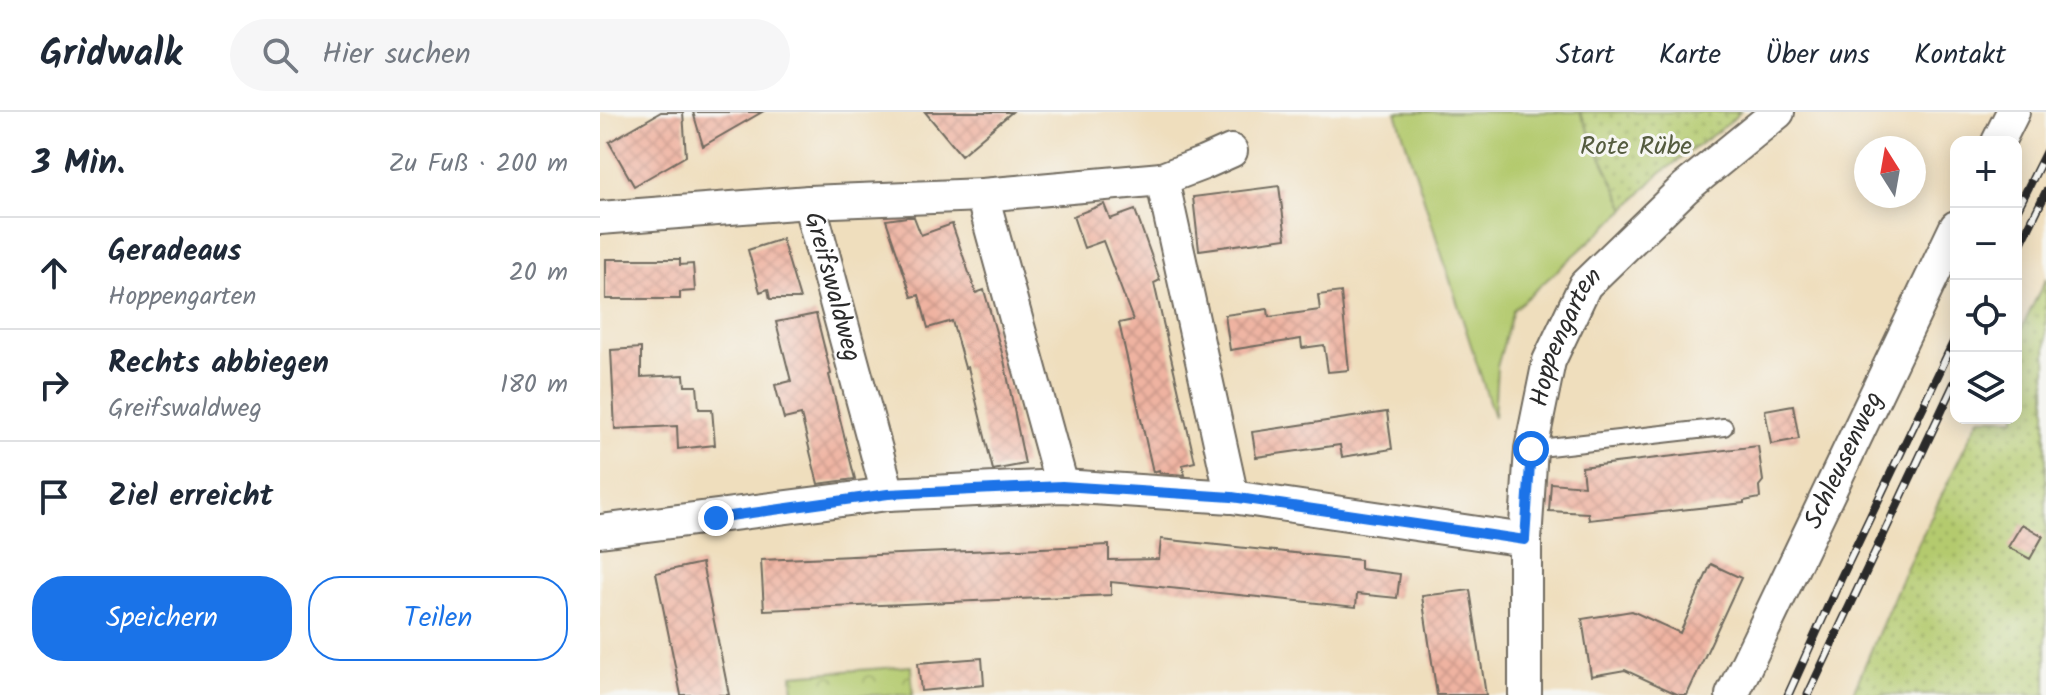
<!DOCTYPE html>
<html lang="de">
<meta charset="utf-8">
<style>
:root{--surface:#fff;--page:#f6f6f7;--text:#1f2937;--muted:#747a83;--line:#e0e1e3;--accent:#1a73e8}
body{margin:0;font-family:Kalam,sans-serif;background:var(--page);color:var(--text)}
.controls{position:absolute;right:24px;top:24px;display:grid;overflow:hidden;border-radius:16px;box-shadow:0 4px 20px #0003}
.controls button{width:72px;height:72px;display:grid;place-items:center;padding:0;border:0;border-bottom:2px solid var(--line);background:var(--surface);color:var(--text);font:40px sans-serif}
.compass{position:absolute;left:1254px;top:24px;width:72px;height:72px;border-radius:50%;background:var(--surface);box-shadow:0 4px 20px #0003;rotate:349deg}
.stop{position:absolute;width:24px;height:24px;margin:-18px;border:6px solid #1a73e8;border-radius:50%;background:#fff}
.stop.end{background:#1a73e8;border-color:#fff;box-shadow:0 2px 8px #0008}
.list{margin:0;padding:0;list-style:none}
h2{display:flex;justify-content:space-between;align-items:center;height:104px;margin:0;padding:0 32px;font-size:34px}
h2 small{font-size:26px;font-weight:400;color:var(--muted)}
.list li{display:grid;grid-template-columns:52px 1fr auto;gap:24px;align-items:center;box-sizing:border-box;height:112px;padding:0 32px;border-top:2px solid var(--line)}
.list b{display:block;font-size:30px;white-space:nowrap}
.list p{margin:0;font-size:26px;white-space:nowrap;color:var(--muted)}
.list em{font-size:26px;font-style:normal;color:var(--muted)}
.actions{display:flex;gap:16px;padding:24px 32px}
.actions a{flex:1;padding:18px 0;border:2px solid var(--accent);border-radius:32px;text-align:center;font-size:28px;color:var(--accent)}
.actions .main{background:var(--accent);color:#fff}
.icon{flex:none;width:44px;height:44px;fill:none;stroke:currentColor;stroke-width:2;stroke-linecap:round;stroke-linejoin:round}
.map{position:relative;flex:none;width:1446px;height:583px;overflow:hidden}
header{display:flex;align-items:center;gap:48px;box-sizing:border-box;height:112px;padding:0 40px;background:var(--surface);border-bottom:2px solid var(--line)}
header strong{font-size:38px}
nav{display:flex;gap:44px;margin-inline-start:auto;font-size:28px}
.search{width:560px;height:72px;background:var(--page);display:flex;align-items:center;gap:20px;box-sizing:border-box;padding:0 28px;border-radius:44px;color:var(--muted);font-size:30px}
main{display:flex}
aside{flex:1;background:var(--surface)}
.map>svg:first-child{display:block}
.grass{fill:#b4ca6e;stroke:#707a4c;stroke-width:2}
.park{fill:url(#park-crowns);stroke:#707a4c;stroke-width:2}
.garden{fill:url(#garden-dots);stroke:#707a4c;stroke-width:2}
.building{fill:url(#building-cross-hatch)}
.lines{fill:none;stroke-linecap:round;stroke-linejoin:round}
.service-casing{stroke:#706a5e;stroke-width:20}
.minor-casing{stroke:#706a5e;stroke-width:36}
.service{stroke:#fff;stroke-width:16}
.minor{stroke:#fff;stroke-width:32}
.rail-casing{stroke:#2b2b2b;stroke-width:9}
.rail{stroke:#f6f6f2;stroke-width:6;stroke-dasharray:18;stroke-linecap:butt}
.route{stroke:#1a73e8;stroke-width:10}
.labels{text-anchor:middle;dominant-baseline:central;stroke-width:6;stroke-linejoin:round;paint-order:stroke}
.park-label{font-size:26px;fill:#545b3f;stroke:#f6f6f2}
.street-label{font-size:26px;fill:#2b2b2b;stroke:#f6f6f2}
</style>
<header>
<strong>Gridwalk</strong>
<div class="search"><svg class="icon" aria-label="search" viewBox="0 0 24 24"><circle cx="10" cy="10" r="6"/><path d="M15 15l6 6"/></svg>Hier suchen</div>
<nav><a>Start</a><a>Karte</a><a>Über uns</a><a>Kontakt</a></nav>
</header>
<main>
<aside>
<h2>3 Min.<small>Zu Fuß · 200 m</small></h2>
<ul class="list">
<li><svg class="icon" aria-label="ahead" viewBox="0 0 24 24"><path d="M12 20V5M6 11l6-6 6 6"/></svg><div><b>Geradeaus</b><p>Hoppengarten</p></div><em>20 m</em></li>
<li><svg class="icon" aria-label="right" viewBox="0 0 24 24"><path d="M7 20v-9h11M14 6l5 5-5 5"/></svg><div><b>Rechts abbiegen</b><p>Greifswaldweg</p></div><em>180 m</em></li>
<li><svg class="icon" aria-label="arrive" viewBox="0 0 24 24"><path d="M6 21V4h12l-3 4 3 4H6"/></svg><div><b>Ziel erreicht</b></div></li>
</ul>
<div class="actions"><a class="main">Speichern</a><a>Teilen</a></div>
</aside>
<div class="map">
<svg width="1446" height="583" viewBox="0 0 1446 583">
<defs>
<pattern id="park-crowns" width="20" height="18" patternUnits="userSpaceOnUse" patternTransform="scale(2)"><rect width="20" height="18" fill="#b4ca6e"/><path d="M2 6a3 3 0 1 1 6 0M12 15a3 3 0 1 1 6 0" fill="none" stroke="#93a45b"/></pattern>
<pattern id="garden-dots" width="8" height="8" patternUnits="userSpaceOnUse" patternTransform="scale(2)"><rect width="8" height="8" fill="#b4ca6e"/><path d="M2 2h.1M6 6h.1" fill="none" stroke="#93a45b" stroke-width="1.8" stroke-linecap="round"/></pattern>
<pattern id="building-cross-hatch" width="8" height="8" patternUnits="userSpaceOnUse" patternTransform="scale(2)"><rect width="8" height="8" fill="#efb3a1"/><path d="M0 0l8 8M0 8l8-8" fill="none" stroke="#cd9a8b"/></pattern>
</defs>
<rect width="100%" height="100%" fill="#f6f6f2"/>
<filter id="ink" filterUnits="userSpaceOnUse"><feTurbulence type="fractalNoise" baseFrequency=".0125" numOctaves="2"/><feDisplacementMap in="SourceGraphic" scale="16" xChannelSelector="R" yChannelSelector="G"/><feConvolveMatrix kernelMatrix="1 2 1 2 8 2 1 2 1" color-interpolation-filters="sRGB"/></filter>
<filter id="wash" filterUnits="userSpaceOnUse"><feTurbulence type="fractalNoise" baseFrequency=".006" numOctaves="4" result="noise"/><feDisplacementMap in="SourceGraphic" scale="32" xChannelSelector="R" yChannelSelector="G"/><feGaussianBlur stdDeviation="1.8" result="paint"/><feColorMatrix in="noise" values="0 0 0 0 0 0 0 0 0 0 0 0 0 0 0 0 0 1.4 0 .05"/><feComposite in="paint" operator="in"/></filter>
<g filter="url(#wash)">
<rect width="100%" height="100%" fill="#efdebd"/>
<path class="grass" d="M796,0H980L1026,97L913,198L897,255L894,305Z"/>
<path class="park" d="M311,554L313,583H193L192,563Z"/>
<path class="garden" d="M980,0H1140L1130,10L1057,64L1026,97Z
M1446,166V583H1252L1305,459L1379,306H1416V228Z"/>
<g id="blocks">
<path class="building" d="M61,0H83L86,44L34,74L9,30Z
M93,0H162L103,34Z
M325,0H412L361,43Z
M679,74L686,126L599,138L593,85Z
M504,92L510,107L535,98L560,168L554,171L595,350L582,353L585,363L560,361L559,358L553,360L519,211L533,208L503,129L484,136L473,104Z
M307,105H314L321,123L352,112L376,181L384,178L404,248L425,352L393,358L368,255L365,256L352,209L328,216L319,183L312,185L286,108Z
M182,127L200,187H170L168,177L160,180L148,138Z
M6,147H80V153L93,152L95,179L80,180V187H6Z
M741,180L749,258L728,260L724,233L702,236L701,227L630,238L625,203L668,197L669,205L720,198L718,183Z
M216,202L231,262L229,263L255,367L218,372L201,303L184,307L175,273L191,269L176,210Z
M41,236V265L84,263L85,274H97L99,297H112L115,333L78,337L77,314L15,317L11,238Z
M1193,293L1199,327L1171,332L1165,298Z
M787,300L792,337L742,345L740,333L656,345L652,320Z
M1158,334L1163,369L1159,374L1160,386L1144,389V391L989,408L988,401L949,399L951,371L984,374L982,355Z
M1422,412L1443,424L1430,447L1408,435Z
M561,427L760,448V457L800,462L797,486L757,482L756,495L511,470V483L164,498L161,448L509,433V448L559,447Z
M102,451L122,548L129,583H81L56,461Z
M1111,452L1141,466L1087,583H1079L1025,558L991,564L982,507L1032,499L1080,521Z
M870,478L886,583H837L822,484Z
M382,546L384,573L321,579L318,551Z"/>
</g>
</g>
<g filter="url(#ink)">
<use href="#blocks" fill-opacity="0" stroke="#706a5e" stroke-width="2"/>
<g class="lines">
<defs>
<path id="service" d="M931,337L1124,315"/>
<g id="minor">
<path d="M1398,30L1413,0"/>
<path d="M562,67L632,385"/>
<path d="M382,83L462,374"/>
<path id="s1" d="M209,90L288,382"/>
<path d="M0,106L209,90L382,83L562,67L604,51L631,39"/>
<path d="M0,419L288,382L462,374L632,385L925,428"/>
<path id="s2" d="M925,583V428L931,337L949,249L985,173L1085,76L1178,0"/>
<path id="s3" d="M1132,583L1356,115"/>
</g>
</defs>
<use href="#service" class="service-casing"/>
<use href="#minor" class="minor-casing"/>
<use href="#service" class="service"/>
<use href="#minor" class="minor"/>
<defs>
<path id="rail" d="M1416,100L1446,40
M1416,141L1446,80
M1188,583L1241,466L1356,225
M1208,583L1356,268"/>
</defs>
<use href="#rail" class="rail-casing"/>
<use href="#rail" class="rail"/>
</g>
</g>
<g class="lines" filter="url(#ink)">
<path class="route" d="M116,406L288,382L462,374L632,385L925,428L931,337"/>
</g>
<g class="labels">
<g class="park-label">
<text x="1036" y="35">Rote Rübe</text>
</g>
<g class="street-label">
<text stroke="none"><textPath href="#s1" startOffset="88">Greifswaldweg</textPath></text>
<text stroke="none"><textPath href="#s2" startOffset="364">Hoppengarten</textPath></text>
<text stroke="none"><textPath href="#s3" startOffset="260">Schleusenweg</textPath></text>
</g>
</g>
</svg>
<div class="controls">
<button>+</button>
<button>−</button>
<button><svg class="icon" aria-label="locate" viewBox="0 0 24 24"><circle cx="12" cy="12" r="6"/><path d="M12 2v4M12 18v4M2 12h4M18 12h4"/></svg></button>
<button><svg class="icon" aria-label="layers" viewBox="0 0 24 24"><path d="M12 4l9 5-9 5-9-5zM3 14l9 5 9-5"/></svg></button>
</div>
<svg class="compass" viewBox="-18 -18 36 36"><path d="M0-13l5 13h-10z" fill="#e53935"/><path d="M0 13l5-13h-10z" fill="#747a83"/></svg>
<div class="stop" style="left:931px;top:337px"></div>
<div class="stop end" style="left:116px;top:406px"></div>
</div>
</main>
